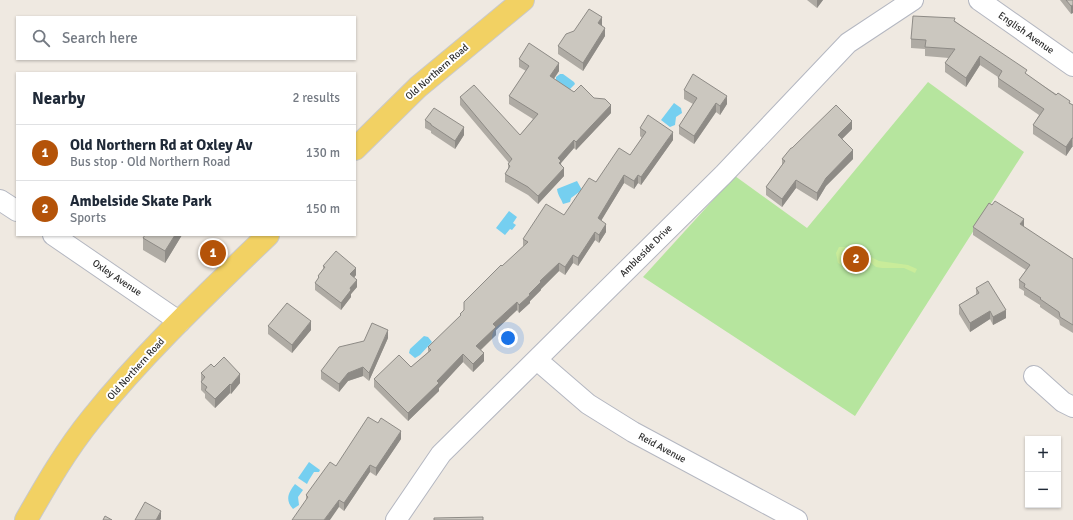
<!DOCTYPE html>
<meta charset="utf-8">
<style>
:root{--surface:#fff;--page:#f2f2f3;--text:#1f2937;--muted:#747a83;--line:#e0e1e3;--accent:#b45309}
body{margin:0;font-family:Signika,sans-serif;background:var(--page);color:var(--text)}
.controls{position:absolute;right:12px;bottom:12px;display:grid;overflow:hidden;border-radius:0px;box-shadow:0 1px 3px #0004}
.controls button{width:36px;height:36px;display:grid;place-items:center;padding:0;border:0;border-bottom:1px solid var(--line);background:var(--surface);color:var(--text);font:20px sans-serif}
.you{position:absolute;left:508px;top:338px;width:14px;height:14px;margin:-10px;border:3px solid #fff;border-radius:50%;background:#1a73e8;box-shadow:0 0 0 6px #1a73e833}
.badge{display:grid;place-items:center;width:26px;height:26px;border-radius:50%;background:var(--accent);color:#fff;font-size:13px;font-weight:700}
.pin{position:absolute;translate:-50% -50%;border:2px solid #fff;box-shadow:0 1px 4px #0006}
.list{margin:0;padding:0;list-style:none}
h2{display:flex;justify-content:space-between;align-items:center;height:52px;margin:0;padding:0 16px;font-size:17px}
h2 small{font-size:13px;font-weight:400;color:var(--muted)}
.list li{display:grid;grid-template-columns:26px 1fr auto;gap:12px;align-items:center;box-sizing:border-box;height:56px;padding:0 16px;border-top:1px solid var(--line)}
.list b{display:block;font-size:15px;white-space:nowrap}
.list p{margin:0;font-size:13px;white-space:nowrap;color:var(--muted)}
.list em{font-size:13px;font-style:normal;color:var(--muted)}
.icon{flex:none;width:22px;height:22px;fill:none;stroke:currentColor;stroke-width:2;stroke-linecap:round;stroke-linejoin:round}
.map{position:relative;flex:none;width:1073px;height:520px;overflow:hidden}
.search{position:absolute;background:var(--surface);box-shadow:0 1px 3px #0004;left:16px;top:16px;width:340px;height:44px;display:flex;align-items:center;gap:10px;box-sizing:border-box;padding:0 14px;border-radius:0px;color:var(--muted);font-size:15px}
.panel{position:absolute;background:var(--surface);box-shadow:0 1px 3px #0004;left:16px;top:72px;width:340px;height:164px;border-radius:0px}
.map>svg:first-child{display:block}
.green{fill:#b6e59e}
.pitch{fill:#c9ec9a}
.water{fill:#75cff0}
.lines{fill:none;stroke-linecap:round;stroke-linejoin:round}
.minor-casing{stroke:#b4b7c1;stroke-width:22}
.major-casing{stroke:#c9c9c9;stroke-width:24}
.minor{stroke:#fff;stroke-width:20}
.major{stroke:#f2d163;stroke-width:22}
.wall{fill:#afaba4}
.shaded-wall{fill:#8e8b86}
.building{fill:#cbc7bf;stroke:#8e8b86}
.labels{text-anchor:middle;dominant-baseline:central;stroke-width:4;stroke-linejoin:round;paint-order:stroke}
.street-label{font-size:10px;fill:#2e2e2e;stroke:#fff}
</style>
<div class="map">
<svg width="1073" height="520" viewBox="0 0 1073 520">
<rect width="100%" height="100%" fill="#efe9e1"/>
<path class="green" d="M928,82L1024,152L855,416L643,277L735,176L807,228Z"/>
<path class="pitch" d="M839,247H851L879,261L908,265L917,269L915,273L904,268H882L876,267L870,262L861,260L843,266L838,263L836,253Z"/>
<path class="water" d="M560,74H563L574,82L575,84L568,91L556,82V77Z
M674,103L681,108L682,113L676,117L675,125L670,127L661,120Z
M577,181L582,190L571,198L570,202L563,204C561,198 558,196 557,189Z
M509,211L517,217L513,223L516,225L512,230L510,229L505,235L496,228Z
M424,336L428,337L432,342L420,355L415,358L409,353L410,349Z
M309,462L320,470L319,472H314L309,480L307,484L298,478Z
M295,484L303,490L298,497L299,505L293,509C285,500 288,493 295,484Z"/>
<g class="lines">
<defs>
<path id="minor" d="M979,0L1073,66
M0,200L17,211
M53,235L180,322
M537,360L588,404L633,432L797,520
M1034,376L1063,402L1073,407
M396,520L441,454L724,174L848,43L913,0"/>
<path id="major" d="M355,149L418,87L523,0
M26,520C46,485 66,450 92,418C145,352 207,294 268,235"/>
</defs>
<use href="#minor" class="minor-casing"/>
<use href="#major" class="major-casing"/>
<use href="#minor" class="minor"/>
<use href="#major" class="major"/>
</g>
<path class="wall" d="M807,0H823L817,8Z
M1060,0H1073L1071,14Z
M955,21L1027,75L1073,105V147H1072L1066,156L1033,134V125L1039,115L998,87V77L980,65L966,87L945,72V63L949,58L925,56V49L911,48V39Z
M602,25L605,36L583,71L558,54V46Z
M519,59L559,71L554,79L574,92L611,113L576,150L574,148L561,163L564,176L538,204L528,195L505,182V174L508,169V164L509,163L460,105V97L520,135L533,119L509,104V96L526,71L519,67Z
M684,90L727,104L720,115L716,112L694,144L679,134V126L693,104L684,99Z
M425,120L464,135L455,149L431,133V131L425,128Z
M640,128L673,140L641,185L638,183L634,189L624,183L601,220L606,232L599,243L595,240L578,266L573,263L565,275L559,271L541,289V290L530,301V303L519,313L517,310L496,330V335L481,350L484,361L473,372L463,362L439,388V391L408,421L374,387V379L411,367L428,352V347L460,317V314L464,311V302L523,247V239L564,215L596,182L630,155L642,138L640,136Z
M852,129L842,139L853,159L826,186L817,201L796,188L782,207L766,195V187L782,165V159L792,148Z
M973,227H1024L1073,259V333L1060,325L1059,320L1040,307V305L1024,295V291L1019,288V280L1026,270L973,235Z
M182,235L165,263L143,250V238Z
M323,266L356,275L354,278L357,287L351,294V297L341,310L315,290V283L318,279V276L323,269Z
M976,288L1006,318L993,325L990,319L970,332L959,314V305L976,295Z
M268,326L311,330L292,353L268,334Z
M388,338L369,381L363,376L348,381L339,392L321,379V371Z
M214,367L240,383L231,394L230,393L215,408L205,398V394L201,390V373Z
M401,439L376,476L370,472L344,511L339,507L306,499V495L336,466Z"/>
<path class="shaded-wall" d="M817,0H823L817,8Z
M1073,5V13L1071,14V6Z
M602,17V25L598,31V23Z
M605,28V36L583,71V63Z
M980,56V65L966,87V78Z
M559,63V71L550,84V76Z
M727,96V104L720,115V106Z
M716,103V112L694,144V136Z
M611,105V113L576,150V142Z
M852,121V129L838,143V135Z
M464,127V135L455,149V141Z
M673,132V140L641,185V177Z
M1072,138V147L1066,156V147Z
M574,140V148L561,163V169L559,171L558,158Z
M853,150V159L826,186L817,201V193L826,178Z
M564,168V176L538,204V196Z
M624,175V183L598,226V218Z
M638,175V183L634,189V181Z
M796,180V188L782,207V199Z
M1024,219V227L1020,224Z
M606,224V232L599,243V235Z
M595,232V240L578,266V258Z
M175,235H182L165,263V251Z
M573,255V263L565,275V267Z
M559,263V271L541,289V290L530,301V303L519,313V305L540,281Z
M356,268V275L350,282V274Z
M357,280V287L351,294V297L341,310V303L350,288Z
M517,302V310L496,330V335L476,354V346L493,324Z
M1006,310V318L993,325V317Z
M990,311V319L970,332V323Z
M311,321V330L292,353V345Z
M388,330V338L369,381V373Z
M484,353V361L473,372V364Z
M463,354V362L439,388V391L408,421V413L437,381Z
M363,367V376L348,381L339,392V384L348,373Z
M240,374V383L231,394V385Z
M230,384V393L215,408V399Z
M401,431V439L376,476V468Z
M370,465V472L344,511V503Z
M339,500V507L330,520H324Z
M161,511V519L160,520H156Z"/>
<path class="building" d="M1066,0H1073V5L1071,6Z
M589,9L602,17L598,23L605,28L583,63L558,46L566,34L574,31Z
M913,16L955,18L954,21L1027,70L1025,73L1056,95L1058,93L1070,101L1069,103L1073,105V138H1072L1066,147L1033,125L1044,109L998,78L1002,71L980,56L966,78L945,63L955,49L925,47L926,40L911,39Z
M529,43L559,63L550,76L574,92L581,85L594,98L605,99L611,105L576,142L574,140L558,158L561,161L559,163L564,168L538,196L528,187L505,174L510,166L508,164L512,159L460,97L474,85L520,135L538,114L509,96L529,66L519,59Z
M693,74L727,96L720,106L716,103L694,136L679,126L697,98L684,90Z
M836,105L852,121L838,135L853,150L826,178L817,193L796,180L782,199L766,187L785,161L782,159L791,148H792Z
M434,108L464,127L455,141L431,125V124L425,120Z
M648,115L673,132L641,177L638,175L634,181L624,175L598,218L606,224L599,235L595,232L578,258L573,255L565,267L559,263L540,281L541,282L529,294L530,295L519,305L517,302L493,324L496,327L476,346L484,353L473,364L463,354L437,381L439,383L408,413L374,379L399,355L411,367L431,350L428,347L461,315L460,314L464,310V302L501,265L502,266L528,242L523,239L546,204L564,215L589,178L596,182L619,148L630,155L646,132L640,128Z
M995,201L1024,219L1020,224L1073,259V325L1060,317L1059,312L1040,299L1041,298L1024,287L1025,284L1019,280L1030,265L973,227L989,203L992,205Z
M145,235H175L165,251L143,238Z
M336,251L356,268L350,274L357,280L350,288L351,290L341,303L315,283L319,277L318,276L325,267L323,266Z
M988,281L1006,310L993,317L990,311L970,323L959,305L979,293L976,288Z
M287,303L311,321L292,345L268,326Z
M372,323L388,330L369,373L363,367L348,373L339,384L321,371L339,347L364,341Z
M224,357L240,374L231,385L230,384L215,399L205,390L207,387L201,382L205,377L201,373L211,364L214,367Z
M368,417L378,423L381,418L401,431L376,468L370,465L344,503L339,500L324,520H292L308,497L306,495L330,462L336,466Z
M145,502L161,511L156,520H135Z
M105,516L112,520H103Z
M483,517V520H434V518Z"/>
<g class="labels">
<g class="street-label">
<text transform="translate(1026 33) rotate(35)">English Avenue</text>
<text transform="translate(437 72) rotate(-41)">Old Northern Road</text>
<text transform="translate(646 251) rotate(-45)">Ambleside Drive</text>
<text transform="translate(117 278) rotate(34)">Oxley Avenue</text>
<text transform="translate(136 369) rotate(-48)">Old Northern Road</text>
<text transform="translate(662 448) rotate(28)">Reid Avenue</text>
</g>
</g>
</svg>
<div class="controls">
<button>+</button>
<button>−</button>
</div>
<div class="you"></div>
<div class="pin badge" style="left:213px;top:253px">1</div>
<div class="pin badge" style="left:856px;top:259px">2</div>
<div class="search"><svg class="icon" aria-label="search" viewBox="0 0 24 24"><circle cx="10" cy="10" r="6"/><path d="M15 15l6 6"/></svg>Search here</div>
<section class="panel">
<h2>Nearby<small>2 results</small></h2>
<ul class="list">
<li><span class="badge">1</span><div><b>Old Northern Rd at Oxley Av</b><p>Bus stop · Old Northern Road</p></div><em>130 m</em></li>
<li><span class="badge">2</span><div><b>Ambelside Skate Park</b><p>Sports</p></div><em>150 m</em></li>
</ul>
</section>
</div>
